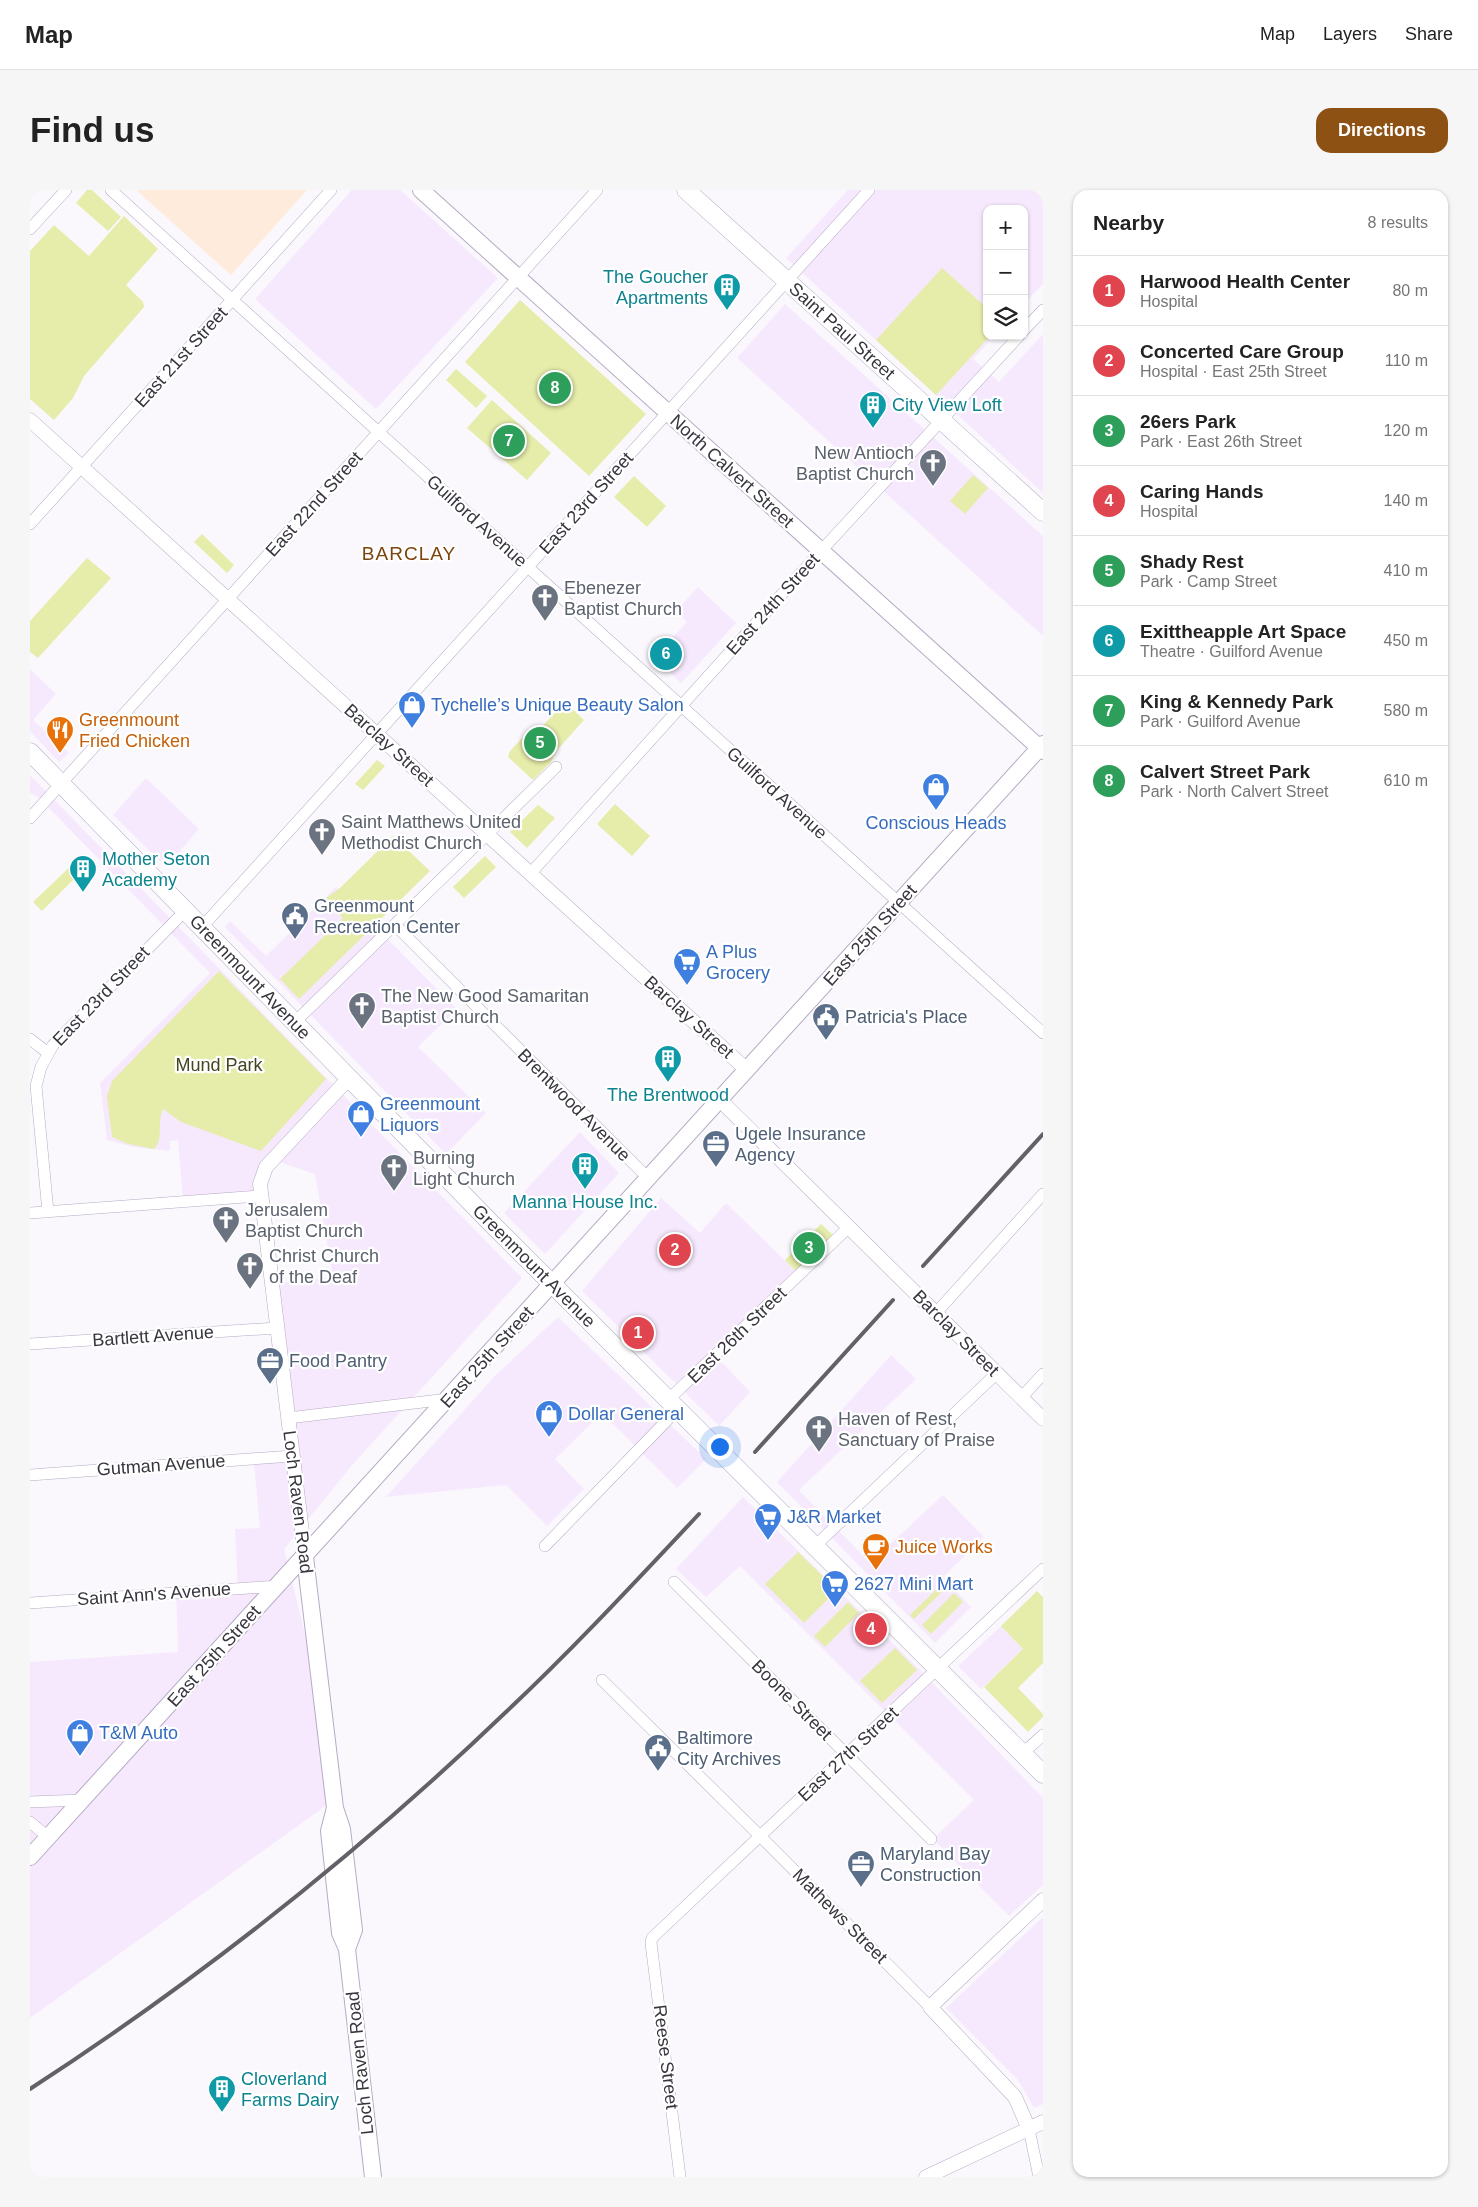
<!DOCTYPE html>
<meta charset="utf-8">
<style>
:root{--surface:#fff;--page:#f6f6f6;--text:#222;--muted:#767676;--line:#e0e0e0;--accent:#8e5114}
body{margin:0;font-family:Helvetica,sans-serif;background:var(--page);color:var(--text)}
.controls{position:absolute;right:15px;top:15px;display:grid;overflow:hidden;border-radius:10px;box-shadow:0 1px 4px #0004}
.controls button{width:45px;height:45px;display:grid;place-items:center;padding:0;border:0;border-bottom:1px solid var(--line);background:var(--surface);color:var(--text);font:25px sans-serif}
.you{position:absolute;left:689px;top:1256px;width:18px;height:18px;margin:-12px;border:4px solid #fff;border-radius:50%;background:#1a73e8;box-shadow:0 0 0 8px #1a73e833}
.badge{display:grid;place-items:center;width:32px;height:32px;border-radius:50%;background:var(--accent);color:#fff;font-size:16px;font-weight:700}
.pin{position:absolute;translate:-50% -50%;border:2px solid #fff;box-shadow:0 1px 5px #0006}
.list{margin:0;padding:0;list-style:none}
h2{display:flex;justify-content:space-between;align-items:center;height:65px;margin:0;padding:0 20px;font-size:21px}
h2 small{font-size:16px;font-weight:400;color:var(--muted)}
.list li{display:grid;grid-template-columns:32px 1fr auto;gap:15px;align-items:center;box-sizing:border-box;height:70px;padding:0 20px;border-top:1px solid var(--line)}
.list b{display:block;font-size:19px;white-space:nowrap}
.list p{margin:0;font-size:16px;white-space:nowrap;color:var(--muted)}
.list em{font-size:16px;font-style:normal;color:var(--muted)}
.icon{flex:none;width:28px;height:28px;fill:none;stroke:currentColor;stroke-width:2;stroke-linecap:round;stroke-linejoin:round}
.map{position:relative;flex:none;width:1013px;height:1987px;overflow:hidden;border-radius:15px}
header{display:flex;align-items:center;gap:30px;box-sizing:border-box;height:70px;padding:0 25px;background:var(--surface);border-bottom:1px solid var(--line)}
header strong{font-size:24px}
nav{display:flex;gap:28px;margin-inline-start:auto;font-size:18px}
.intro{display:flex;align-items:center;justify-content:space-between;box-sizing:border-box;height:120px;padding:0 30px}
h1{margin:0;font-size:35px}
.button{padding:12px 22px;border-radius:15px;background:var(--accent);color:#fff;font-size:18px;font-weight:700}
main{display:flex;gap:30px;padding:0 30px}
aside{flex:1;background:var(--surface);border-radius:15px;box-shadow:0 1px 4px #0004}
.map>svg:first-child{display:block}
.commercial{fill:#f6e9fd}
.education{fill:#ffebdb}
.green{fill:#e6eca9}
.lines{fill:none;stroke-linecap:round;stroke-linejoin:round}
.minor-casing{stroke:#b5abc4;stroke-width:12}
.tertiary-casing{stroke:#b5abc4;stroke-width:15}
.secondary-casing{stroke:#b5abc4;stroke-width:18}
.primary-casing{stroke:#b5abc4;stroke-width:19}
.minor{stroke:#fff;stroke-width:11}
.tertiary{stroke:#fff;stroke-width:14}
.secondary{stroke:#fff;stroke-width:16}
.primary{stroke:#fff;stroke-width:18}
.rail{stroke:#636068;stroke-width:4}
.labels{text-anchor:middle;dominant-baseline:central;stroke-width:4.5;stroke-linejoin:round;paint-order:stroke}
.culture-label{font-size:18px;fill:#0d838f;stroke:#fff;text-anchor:start}
.street-label{font-size:18px;fill:#39353f;stroke:#fff}
.worship-label{font-size:18px;fill:#5b616d;stroke:#fff;text-anchor:start}
.shop-label{font-size:18px;fill:#366cbe;stroke:#fff;text-anchor:start}
.food-label{font-size:18px;fill:#c56008;stroke:#fff;text-anchor:start}
.service-label{font-size:18px;fill:#4e5e75;stroke:#fff;text-anchor:start}
.park-label{font-size:18px;fill:#44461f;stroke:#fff}
.neighbourhood-label{font-size:19px;letter-spacing:1px;fill:#7d450d;stroke:#fff}
</style>
<header>
<strong>Map</strong>
<nav><a>Map</a><a>Layers</a><a>Share</a></nav>
</header>
<div class="intro"><h1>Find us</h1><a class="button">Directions</a></div>
<main>
<div class="map">
<svg width="1013" height="1987" viewBox="0 0 1013 1987">
<rect width="100%" height="100%" fill="#faf8fd"/>
<path class="commercial" d="M322,0H370L468,88L346,219L225,109Z
M818,0H1013V94L994,114V19H957V146H964L943,169L969,192L1013,144V303L756,68Z
M755,114L1013,346V446L707,168Z
M668,397L706,433L651,493L624,468L657,432L646,421Z
M0,479L26,504L3,530L39,563L29,572L0,541Z
M0,585L492,1088L323,1274L254,1359L289,1501L301,1612L0,1828V1472L148,1462L146,1402L208,1400L205,1339L230,1338L223,1264L259,1262L239,1094L303,1087L285,984L243,970L228,1004L153,1010L148,950L140,951V961L103,957L77,950L70,893L180,783L8,607L0,603Z
M116,588L169,639L136,677L83,625Z
M306,697L427,819L388,857L456,923L416,964L195,737L200,731L236,766Z
M550,942L589,983L515,1064L474,1023Z
M631,1008L670,1043L696,1013L767,1082L683,1163L720,1202L689,1236L552,1101Z
M528,1127L676,1269L647,1298L572,1223L525,1269L554,1299L517,1336L476,1295L356,1307L465,1186Z
M861,1165L886,1189L769,1300L840,1373L913,1305L954,1347L913,1387L941,1417L905,1453L747,1292Z
M713,1307L890,1480L1013,1608V1695L979,1726L903,1649L944,1610L710,1376L676,1407L646,1379Z
M971,1436L993,1459L951,1499L928,1476Z
M1013,1727V1914L1004,1918L988,1890L916,1818Z"/>
<path class="education" d="M106,0H277L201,85Z"/>
<path class="green" d="M57,0H62L91,27L78,41L46,13Z
M94,26L128,59L96,95L113,112L114,117L54,186L43,208L24,230L0,209V61L24,35L59,66Z
M912,78L957,118V146H960L906,205L846,150Z
M490,110L616,224L559,286L435,172Z
M426,179L457,206L446,218L416,190Z
M462,210L521,263L497,290L437,238Z
M943,285L958,298L935,324L920,311Z
M604,286L636,316L617,337L584,307Z
M172,344L204,375L197,383L164,352Z
M57,368L81,388L8,468L0,462V431Z
M535,512L554,530L527,560L521,572L503,590L478,567L480,561L494,546L507,542Z
M347,570L355,576L333,600L325,594Z
M585,614L620,646L602,666L567,634Z
M508,615L525,628L497,658L480,642Z
M363,646L400,681L269,809L250,789L313,728L295,709L310,698Z
M455,666L466,677L434,708L423,697Z
M47,670L55,678L12,721L3,712Z
M189,781L296,889L231,961L151,932L133,919C127,931 134,950 124,959L98,954L82,947L77,906L82,891Z
M791,1034L803,1045L767,1082L755,1070Z
M768,1362L807,1400L774,1433L735,1394Z
M914,1392L918,1396L884,1429L880,1425Z
M1007,1401L1013,1407V1473L988,1498L1013,1524V1527L998,1542L954,1497L993,1459L971,1436Z
M924,1403L933,1412L901,1444L892,1435Z
M818,1412L829,1423L795,1457L784,1446Z
M865,1458L887,1480L852,1513L830,1491Z"/>
<g class="lines">
<defs>
<path id="minor" d="M81,0L1013,843
M0,39L36,0
M994,140L1013,120
M0,334L301,0
M0,628L567,0
M500,684L790,362L989,146
M365,735L619,989
M172,737L839,0
M264,833L526,577
M0,849L18,863
M18,1022L6,896L11,877L23,855L155,721
M0,1023L230,1006
M906,1123L1013,1004
M0,1154L247,1138
M991,1208L1013,1184
M638,1210L818,1038
M258,1228L418,1209
M0,1285L262,1266
M515,1356L648,1219
M785,1356L967,1183
M644,1392L901,1649
M0,1413L249,1396
M572,1490L730,1646L900,1817
M993,1563L1013,1545
M0,1612L52,1610
M0,1632L18,1647
M999,1939L1009,1987
M650,1987L621,1753L622,1748L1013,1379"/>
<path id="tertiary" d="M0,230L717,880
M690,910L1013,1229
M275,1367L230,994L236,977L318,889
M999,1939L985,1907L900,1817L1013,1710
M896,1987L1013,1932"/>
<path id="secondary" d="M391,0L1013,561
M275,1367L305,1618L312,1639L324,1740L317,1759
M305,1618L299,1641L310,1743L317,1759L343,1987
M0,1667L1013,554"/>
<path id="primary" d="M656,0L1013,322
M0,562L463,1035L1013,1584"/>
</defs>
<use href="#minor" class="minor-casing"/>
<use href="#tertiary" class="tertiary-casing"/>
<use href="#secondary" class="secondary-casing"/>
<use href="#primary" class="primary-casing"/>
<use href="#minor" class="minor"/>
<use href="#tertiary" class="tertiary"/>
<use href="#secondary" class="secondary"/>
<use href="#primary" class="primary"/>
<path class="rail" d="M893,1076L1013,944
M725,1262L863,1110
M0,1899C171,1788 330,1662 477,1521C544,1458 606,1391 669,1324"/>
</g>
<defs>
<symbol id="building-pin" viewBox="-11 -11 22 30"><path d="M0 17L-7.5 6A9.5 9.5 0 1 1 7.5 6Z" fill="#0f9aa8" stroke="#fff"/><path d="M-4-6H4V6H1V3H-1V6H-4ZM-2.5-4.3h1.7v1.8h-1.7ZM.8-4.3h1.7v1.8H.8ZM-2.5-1h1.7V.8h-1.7ZM.8-1h1.7V.8H.8Z" fill="#fff"/></symbol>
<symbol id="church-pin" viewBox="-11 -11 22 30"><path d="M0 17L-7.5 6A9.5 9.5 0 1 1 7.5 6Z" fill="#6b7280" stroke="#fff"/><path d="M-1.2-6h2.4v3.5h3.3v2.4h-3.3V6h-2.4V-.1h-3.3v-2.4h3.3Z" fill="#fff"/></symbol>
<symbol id="shop-pin" viewBox="-11 -11 22 30"><path d="M0 17L-7.5 6A9.5 9.5 0 1 1 7.5 6Z" fill="#3f7fe0" stroke="#fff"/><path d="M-5-2.5h2.3a2.7 3.5 0 0 1 5.4 0H5L5.5 6h-11ZM-1.5-2.5h3a1.5 2.3 0 0 0-3 0Z" fill="#fff"/></symbol>
<symbol id="restaurant-pin" viewBox="-11 -11 22 30"><path d="M0 17L-7.5 6A9.5 9.5 0 1 1 7.5 6Z" fill="#e8710a" stroke="#fff"/><path d="M-5-6h1v4h1v-4h1v4h1v-4h1v5L-1.5 .5V6h-2V.5L-5-1ZM5-6V6H3V1.5H1.5Q1.5-4 5-6Z" fill="#fff"/></symbol>
<symbol id="civic-pin" viewBox="-11 -11 22 30"><path d="M0 17L-7.5 6A9.5 9.5 0 1 1 7.5 6Z" fill="#5c6f8a" stroke="#fff"/><path d="M-.6-6.5H3V-4.5H.6V-3L4-1V1h2V6H-6V1h2V-1L-.6-3ZM-1.2 2.5V6h2.4V2.5Z" fill="#fff"/></symbol>
<symbol id="supermarket-pin" viewBox="-11 -11 22 30"><path d="M0 17L-7.5 6A9.5 9.5 0 1 1 7.5 6Z" fill="#3f7fe0" stroke="#fff"/><path d="M-6-5.5h2.5l.6 2H6L4.5 2H-2.5L-4.4-4H-6ZM-1.5 3.2a1.3 1.3 0 1 0 .1 0ZM3 3.2a1.3 1.3 0 1 0 .1 0Z" fill="#fff"/></symbol>
<symbol id="office-pin" viewBox="-11 -11 22 30"><path d="M0 17L-7.5 6A9.5 9.5 0 1 1 7.5 6Z" fill="#5c6f8a" stroke="#fff"/><path d="M-6-3h4V-5.5h4V-3h4V5H-6ZM-1-4.5V-3h2v-1.5ZM-6 0V1H6V0Z" fill="#fff"/></symbol>
<symbol id="cafe-pin" viewBox="-11 -11 22 30"><path d="M0 17L-7.5 6A9.5 9.5 0 1 1 7.5 6Z" fill="#e8710a" stroke="#fff"/><path d="M-5.5-4.5H6V0H3Q3 3.5 0 3.5H-2.5Q-5.5 3.5-5.5 0ZM3-3.2v2h1.7v-2ZM-6 4.5H4V6H-6Z" fill="#fff"/></symbol>
</defs>
<g fill-rule="evenodd">
<use href="#building-pin" x="681" y="81" width="32" height="43"/>
<use href="#building-pin" x="827" y="199" width="32" height="43"/>
<use href="#church-pin" x="887" y="257" width="32" height="43"/>
<use href="#church-pin" x="499" y="392" width="32" height="43"/>
<use href="#shop-pin" x="366" y="499" width="32" height="43"/>
<use href="#restaurant-pin" x="14" y="524" width="32" height="43"/>
<use href="#shop-pin" x="890" y="581" width="32" height="43"/>
<use href="#church-pin" x="276" y="626" width="32" height="43"/>
<use href="#building-pin" x="37" y="663" width="32" height="43"/>
<use href="#civic-pin" x="249" y="710" width="32" height="43"/>
<use href="#supermarket-pin" x="641" y="756" width="32" height="43"/>
<use href="#church-pin" x="316" y="800" width="32" height="43"/>
<use href="#civic-pin" x="780" y="811" width="32" height="43"/>
<use href="#building-pin" x="622" y="853" width="32" height="43"/>
<use href="#shop-pin" x="315" y="908" width="32" height="43"/>
<use href="#office-pin" x="670" y="938" width="32" height="43"/>
<use href="#building-pin" x="539" y="960" width="32" height="43"/>
<use href="#church-pin" x="348" y="962" width="32" height="43"/>
<use href="#church-pin" x="180" y="1014" width="32" height="43"/>
<use href="#church-pin" x="204" y="1060" width="32" height="43"/>
<use href="#office-pin" x="224" y="1155" width="32" height="43"/>
<use href="#shop-pin" x="503" y="1208" width="32" height="43"/>
<use href="#church-pin" x="773" y="1223" width="32" height="43"/>
<use href="#supermarket-pin" x="722" y="1311" width="32" height="43"/>
<use href="#cafe-pin" x="830" y="1341" width="32" height="43"/>
<use href="#supermarket-pin" x="789" y="1378" width="32" height="43"/>
<use href="#shop-pin" x="34" y="1527" width="32" height="43"/>
<use href="#civic-pin" x="612" y="1542" width="32" height="43"/>
<use href="#office-pin" x="815" y="1658" width="32" height="43"/>
<use href="#building-pin" x="176" y="1883" width="32" height="43"/>
</g>
<g class="labels">
<g class="culture-label">
<text x="678" y="87" text-anchor="end">The Goucher<tspan x="678" dy="21">Apartments</tspan></text>
<text x="862" y="215">City View Loft</text>
<text x="72" y="669">Mother Seton<tspan x="72" dy="21">Academy</tspan></text>
<text x="638" y="905" text-anchor="middle">The Brentwood</text>
<text x="555" y="1012" text-anchor="middle">Manna House Inc.</text>
<text x="211" y="1889">Cloverland<tspan x="211" dy="21">Farms Dairy</tspan></text>
</g>
<g class="street-label">
<text transform="translate(812 141) rotate(42)">Saint Paul Street</text>
<text transform="translate(151 167) rotate(-48)">East 21st Street</text>
<text transform="translate(702 281) rotate(42)">North Calvert Street</text>
<text transform="translate(556 313) rotate(-48)">East 23rd Street</text>
<text transform="translate(284 314) rotate(-48)">East 22nd Street</text>
<text transform="translate(447 331) rotate(42)">Guilford Avenue</text>
<text transform="translate(743 414) rotate(-48)">East 24th Street</text>
<text transform="translate(359 555) rotate(42)">Barclay Street</text>
<text transform="translate(747 603) rotate(42)">Guilford Avenue</text>
<text transform="translate(840 745) rotate(-48)">East 25th Street</text>
<text transform="translate(220 787) rotate(46)">Greenmount Avenue</text>
<text transform="translate(71 806) rotate(-46)">East 23rd Street</text>
<text transform="translate(659 827) rotate(42)">Barclay Street</text>
<text transform="translate(544 915) rotate(45)">Brentwood Avenue</text>
<text transform="translate(504 1076) rotate(45)">Greenmount Avenue</text>
<text transform="translate(926 1143) rotate(45)">Barclay Street</text>
<text transform="translate(707 1145) rotate(-44)">East 26th Street</text>
<text transform="translate(123 1146) rotate(-4)">Bartlett Avenue</text>
<text transform="translate(457 1167) rotate(-48)">East 25th Street</text>
<text transform="translate(131 1275) rotate(-4)">Gutman Avenue</text>
<text transform="translate(268 1312) rotate(83)">Loch Raven Road</text>
<text transform="translate(124 1404) rotate(-4)">Saint Ann's Avenue</text>
<text transform="translate(184 1466) rotate(-48)">East 25th Street</text>
<text transform="translate(762 1510) rotate(45)">Boone Street</text>
<text transform="translate(818 1564) rotate(-43)">East 27th Street</text>
<text transform="translate(810 1726) rotate(45)">Mathews Street</text>
<text transform="translate(636 1867) rotate(83)">Reese Street</text>
<text transform="translate(330 1873) rotate(-96)">Loch Raven Road</text>
</g>
<g class="worship-label">
<text x="884" y="263" text-anchor="end">New Antioch<tspan x="884" dy="21">Baptist Church</tspan></text>
<text x="534" y="398">Ebenezer<tspan x="534" dy="21">Baptist Church</tspan></text>
<text x="311" y="632">Saint Matthews United<tspan x="311" dy="21">Methodist Church</tspan></text>
<text x="351" y="806">The New Good Samaritan<tspan x="351" dy="21">Baptist Church</tspan></text>
<text x="383" y="968">Burning<tspan x="383" dy="21">Light Church</tspan></text>
<text x="215" y="1020">Jerusalem<tspan x="215" dy="21">Baptist Church</tspan></text>
<text x="239" y="1066">Christ Church<tspan x="239" dy="21">of the Deaf</tspan></text>
<text x="808" y="1229">Haven of Rest,<tspan x="808" dy="21">Sanctuary of Praise</tspan></text>
</g>
<g class="shop-label">
<text x="401" y="515">Tychelle’s Unique Beauty Salon</text>
<text x="906" y="633" text-anchor="middle">Conscious Heads</text>
<text x="676" y="762">A Plus<tspan x="676" dy="21">Grocery</tspan></text>
<text x="350" y="914">Greenmount<tspan x="350" dy="21">Liquors</tspan></text>
<text x="538" y="1224">Dollar General</text>
<text x="757" y="1327">J&amp;R Market</text>
<text x="824" y="1394">2627 Mini Mart</text>
<text x="69" y="1543">T&amp;M Auto</text>
</g>
<g class="food-label">
<text x="49" y="530">Greenmount<tspan x="49" dy="21">Fried Chicken</tspan></text>
<text x="865" y="1357">Juice Works</text>
</g>
<g class="service-label">
<text x="284" y="716">Greenmount<tspan x="284" dy="21">Recreation Center</tspan></text>
<text x="815" y="827">Patricia's Place</text>
<text x="705" y="944">Ugele Insurance<tspan x="705" dy="21">Agency</tspan></text>
<text x="259" y="1171">Food Pantry</text>
<text x="647" y="1548">Baltimore<tspan x="647" dy="21">City Archives</tspan></text>
<text x="850" y="1664">Maryland Bay<tspan x="850" dy="21">Construction</tspan></text>
</g>
<g class="park-label">
<text x="189" y="875">Mund Park</text>
</g>
<g class="neighbourhood-label">
<text x="379" y="363">BARCLAY</text>
</g>
</g>
</svg>
<div class="controls">
<button>+</button>
<button>−</button>
<button><svg class="icon" aria-label="layers" viewBox="0 0 24 24"><path d="M12 4l9 5-9 5-9-5zM3 14l9 5 9-5"/></svg></button>
</div>
<div class="you"></div>
<div class="pin badge" style="left:608px;top:1143px;background:#e0444e">1</div>
<div class="pin badge" style="left:645px;top:1060px;background:#e0444e">2</div>
<div class="pin badge" style="left:779px;top:1058px;background:#2e9e5b">3</div>
<div class="pin badge" style="left:841px;top:1439px;background:#e0444e">4</div>
<div class="pin badge" style="left:510px;top:553px;background:#2e9e5b">5</div>
<div class="pin badge" style="left:636px;top:464px;background:#0f9aa8">6</div>
<div class="pin badge" style="left:479px;top:251px;background:#2e9e5b">7</div>
<div class="pin badge" style="left:525px;top:198px;background:#2e9e5b">8</div>
</div>
<aside>
<h2>Nearby<small>8 results</small></h2>
<ul class="list">
<li><span class="badge" style="background:#e0444e">1</span><div><b>Harwood Health Center</b><p>Hospital</p></div><em>80 m</em></li>
<li><span class="badge" style="background:#e0444e">2</span><div><b>Concerted Care Group</b><p>Hospital · East 25th Street</p></div><em>110 m</em></li>
<li><span class="badge" style="background:#2e9e5b">3</span><div><b>26ers Park</b><p>Park · East 26th Street</p></div><em>120 m</em></li>
<li><span class="badge" style="background:#e0444e">4</span><div><b>Caring Hands</b><p>Hospital</p></div><em>140 m</em></li>
<li><span class="badge" style="background:#2e9e5b">5</span><div><b>Shady Rest</b><p>Park · Camp Street</p></div><em>410 m</em></li>
<li><span class="badge" style="background:#0f9aa8">6</span><div><b>Exittheapple Art Space</b><p>Theatre · Guilford Avenue</p></div><em>450 m</em></li>
<li><span class="badge" style="background:#2e9e5b">7</span><div><b>King &amp; Kennedy Park</b><p>Park · Guilford Avenue</p></div><em>580 m</em></li>
<li><span class="badge" style="background:#2e9e5b">8</span><div><b>Calvert Street Park</b><p>Park · North Calvert Street</p></div><em>610 m</em></li>
</ul>
</aside>
</main>
